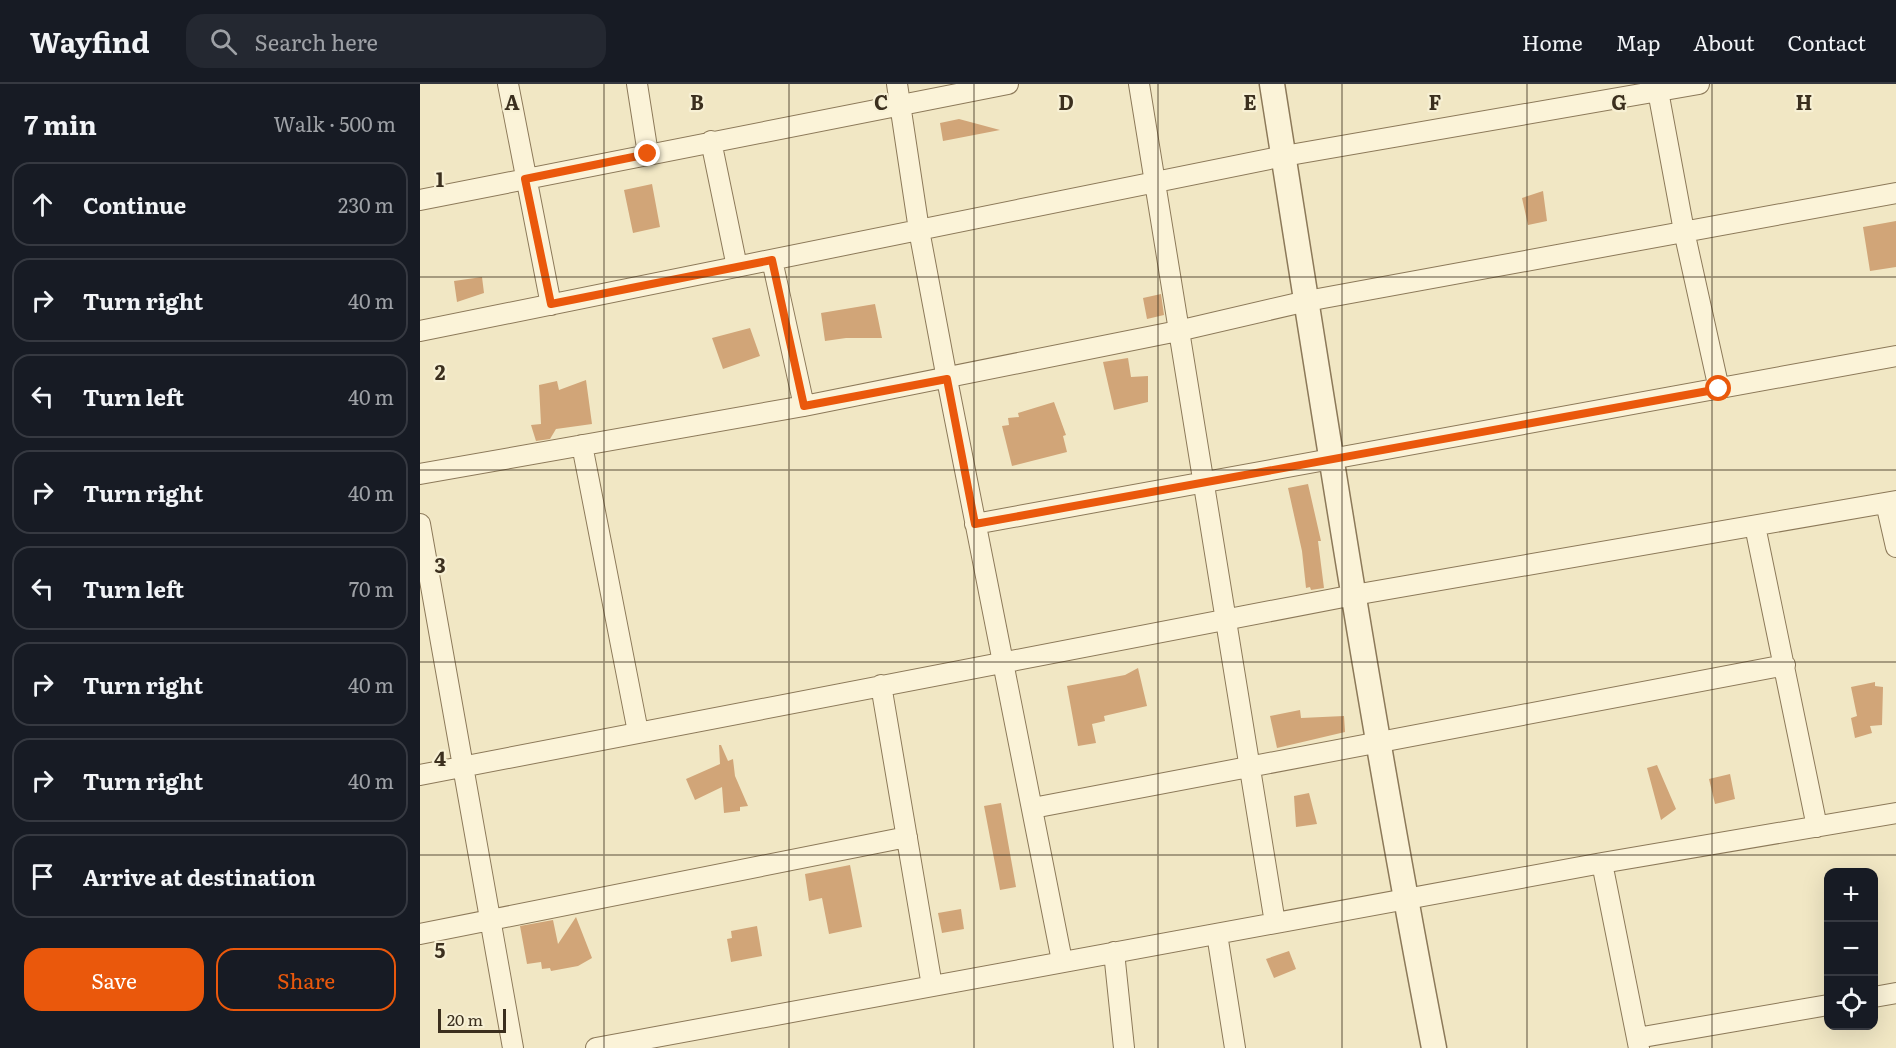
<!DOCTYPE html>
<meta charset="utf-8">
<style>
:root{--surface:#171b24;--page:#242831;--text:#f1f3f6;--muted:#9ea1a6;--line:#363941;--accent:#ea580c}
body{margin:0;font-family:Literata,serif;background:var(--page);color:var(--text)}
.controls{position:absolute;right:18px;bottom:18px;display:grid;overflow:hidden;border-radius:12px;box-shadow:0 6px 24px #0002}
.controls button{width:54px;height:54px;display:grid;place-items:center;padding:0;border:0;border-bottom:2px solid var(--line);background:var(--surface);color:var(--text);font:30px sans-serif}
.scale{position:absolute;left:18px;bottom:15px;width:68px;box-sizing:border-box;padding-left:6px;border:3px solid #3b2f1e;border-top:0;font-size:16px;line-height:21px;white-space:nowrap;color:#3b2f1e;-webkit-text-stroke:4px #f7f0d4;paint-order:stroke}
.stop{position:absolute;width:18px;height:18px;margin:-14px;border:4px solid #ea580c;border-radius:50%;background:#fff}
.stop.end{background:#ea580c;border-color:#fff;box-shadow:0 2px 6px #0008}
.list{margin:0;padding:0;list-style:none}
h2{display:flex;justify-content:space-between;align-items:center;height:78px;margin:0;padding:0 24px;font-size:26px}
h2 small{font-size:20px;font-weight:400;color:var(--muted)}
.list li{display:grid;grid-template-columns:39px 1fr auto;gap:18px;align-items:center;box-sizing:border-box;height:84px;margin:0 12px 12px;padding:0 12px;border:2px solid var(--line);border-radius:18px}
.list b{display:block;font-size:22px;white-space:nowrap}
.list em{font-size:20px;font-style:normal;color:var(--muted)}
.actions{display:flex;gap:12px;padding:18px 24px}
.actions a{flex:1;padding:14px 0;border:2px solid var(--accent);border-radius:18px;text-align:center;font-size:21px;color:var(--accent)}
.actions .main{background:var(--accent);color:#fff}
.icon{flex:none;width:33px;height:33px;fill:none;stroke:currentColor;stroke-width:2;stroke-linecap:round;stroke-linejoin:round}
.map{position:relative;flex:none;width:1476px;height:964px;overflow:hidden}
header{display:flex;align-items:center;gap:36px;box-sizing:border-box;height:84px;padding:0 30px;background:var(--surface);border-bottom:2px solid var(--line)}
header strong{font-size:28px}
nav{display:flex;gap:33px;margin-inline-start:auto;font-size:21px}
.search{width:420px;height:54px;background:var(--page);display:flex;align-items:center;gap:15px;box-sizing:border-box;padding:0 21px;border-radius:18px;color:var(--muted);font-size:22px}
main{display:flex}
aside{flex:1;background:var(--surface)}
.map>svg:first-child{display:block}
.building{fill:#d1a578}
.lines{fill:none;stroke-linecap:round;stroke-linejoin:round}
.minor-casing{stroke:#8c7959;stroke-width:22}
.tertiary-casing{stroke:#8c7959;stroke-width:27}
.minor{stroke:#fbf3d8;stroke-width:20}
.tertiary{stroke:#fbf3d8;stroke-width:24}
.route{stroke:#ea580c;stroke-width:8}
.grid{fill:none;stroke:#3b2f1e;stroke-width:1.5;stroke-opacity:0.55}
.grid-label{font-size:20px;text-anchor:middle;font-weight:bold;fill:#3b2f1e;stroke:#f7f0d4;stroke-width:4.5;stroke-linejoin:round;paint-order:stroke}
</style>
<header>
<strong>Wayfind</strong>
<div class="search"><svg class="icon" aria-label="search" viewBox="0 0 24 24"><circle cx="10" cy="10" r="6"/><path d="M15 15l6 6"/></svg>Search here</div>
<nav><a>Home</a><a>Map</a><a>About</a><a>Contact</a></nav>
</header>
<main>
<aside>
<h2>7 min<small>Walk · 500 m</small></h2>
<ul class="list">
<li><svg class="icon" aria-label="ahead" viewBox="0 0 24 24"><path d="M12 20V5M6 11l6-6 6 6"/></svg><div><b>Continue</b></div><em>230 m</em></li>
<li><svg class="icon" aria-label="right" viewBox="0 0 24 24"><path d="M7 20v-9h11M14 6l5 5-5 5"/></svg><div><b>Turn right</b></div><em>40 m</em></li>
<li><svg class="icon" aria-label="left" viewBox="0 0 24 24"><path d="M17 20v-9H6M10 6l-5 5 5 5"/></svg><div><b>Turn left</b></div><em>40 m</em></li>
<li><svg class="icon" aria-label="right" viewBox="0 0 24 24"><path d="M7 20v-9h11M14 6l5 5-5 5"/></svg><div><b>Turn right</b></div><em>40 m</em></li>
<li><svg class="icon" aria-label="left" viewBox="0 0 24 24"><path d="M17 20v-9H6M10 6l-5 5 5 5"/></svg><div><b>Turn left</b></div><em>70 m</em></li>
<li><svg class="icon" aria-label="right" viewBox="0 0 24 24"><path d="M7 20v-9h11M14 6l5 5-5 5"/></svg><div><b>Turn right</b></div><em>40 m</em></li>
<li><svg class="icon" aria-label="right" viewBox="0 0 24 24"><path d="M7 20v-9h11M14 6l5 5-5 5"/></svg><div><b>Turn right</b></div><em>40 m</em></li>
<li><svg class="icon" aria-label="arrive" viewBox="0 0 24 24"><path d="M6 21V4h12l-3 4 3 4H6"/></svg><div><b>Arrive at destination</b></div></li>
</ul>
<div class="actions"><a class="main">Save</a><a>Share</a></div>
</aside>
<div class="map">
<svg width="1476" height="964" viewBox="0 0 1476 964">
<rect width="100%" height="100%" fill="#f1e7c4"/>
<path class="building" d="M539,35L580,46L523,57L520,39Z
M232,100L240,143L213,149L204,106Z
M1123,107L1127,137L1108,141L1102,114Z
M1476,137V183L1450,187L1443,143Z
M62,193L64,209L37,218L34,197Z
M741,210L744,231L727,235L723,214Z
M455,220L462,254H426L405,257L401,229Z
M330,244L340,272L303,285L292,254Z
M708,274L711,293L728,292V318L694,326L683,278Z
M166,296L172,340L136,345L130,355L116,357L111,341L121,340L119,301L137,297L139,306Z
M634,318L646,351L643,352L647,368L592,382L582,342L589,341L588,334L599,333L598,329Z
M888,400L901,457H898L904,504L891,506L890,503L886,504L882,467L868,404Z
M718,584L727,622L684,632L685,637L672,640L676,659L658,662L647,602L705,591Z
M1455,598V602L1463,603L1462,641L1450,642L1452,649L1435,654L1431,634L1437,632L1431,603Z
M880,626L881,634L924,632L925,648L857,664L850,632Z
M299,661H301L308,677L313,675L315,692L328,722L320,723V727L304,729L302,703L275,716L266,695L300,680Z
M1237,681L1256,725L1241,736L1227,684Z
M1310,690L1315,715L1295,720L1289,695Z
M889,709L897,740L876,743L874,712Z
M581,719L596,803L580,806L564,722Z
M430,781L442,843L409,850L402,814L389,817L385,790Z
M541,825L544,845L522,849L518,829Z
M156,833L172,874L158,882L131,887L130,884L122,885L121,878L107,880L100,842L133,836L138,860Z
M337,842L342,872L311,878L307,855L312,854L311,847Z
M869,867L876,885L854,894L846,875Z"/>
<g class="lines">
<defs>
<path id="minor" d="M88,0L131,221
M217,0L228,70
M477,0L499,146L527,295L642,877
M719,0L855,839
M1238,7L1264,147L1299,305
M291,57L317,183
M0,116L588,0
M352,176L384,322
M0,247L864,72L1279,0
M162,361L218,648
M0,390L384,322L758,247L887,217L1476,109
M1466,419L1476,463
M0,440L93,964
M555,440L1476,272
M1335,442L1397,743
M461,601L512,902
M0,691L934,511L1476,417
M613,724L1365,581
M1182,779L1219,964
M0,850L487,753
M797,850L815,964
M694,868L704,964
M1454,913L1476,909
M1217,954L1408,921
M176,964L1182,779L1476,729"/>
<path id="tertiary" d="M852,0C903,322 952,644 1014,964"/>
</defs>
<use href="#minor" class="minor-casing"/>
<use href="#tertiary" class="tertiary-casing"/>
<use href="#minor" class="minor"/>
<use href="#tertiary" class="tertiary"/>
</g>
<g class="lines">
<path class="route" d="M228,70L105,95L131,220L352,176L384,322L527,295L555,440L1299,305"/>
</g>
<path class="grid" d="M184,0V964M369,0V964M554,0V964M738,0V964M922,0V964M1107,0V964M1292,0V964M0,193H1476M0,386H1476M0,578H1476M0,771H1476"/>
<g class="grid-label">
<text x="92" y="26">A</text>
<text x="277" y="26">B</text>
<text x="461" y="26">C</text>
<text x="646" y="26">D</text>
<text x="830" y="26">E</text>
<text x="1015" y="26">F</text>
<text x="1199" y="26">G</text>
<text x="1384" y="26">H</text>
<text x="20" y="103">1</text>
<text x="20" y="296">2</text>
<text x="20" y="489">3</text>
<text x="20" y="682">4</text>
<text x="20" y="874">5</text>
</g>
</svg>
<div class="controls">
<button>+</button>
<button>−</button>
<button><svg class="icon" aria-label="locate" viewBox="0 0 24 24"><circle cx="12" cy="12" r="6"/><path d="M12 2v4M12 18v4M2 12h4M18 12h4"/></svg></button>
</div>
<div class="scale">20 m</div>
<div class="stop" style="left:1299px;top:305px"></div>
<div class="stop end" style="left:228px;top:70px"></div>
</div>
</main>
